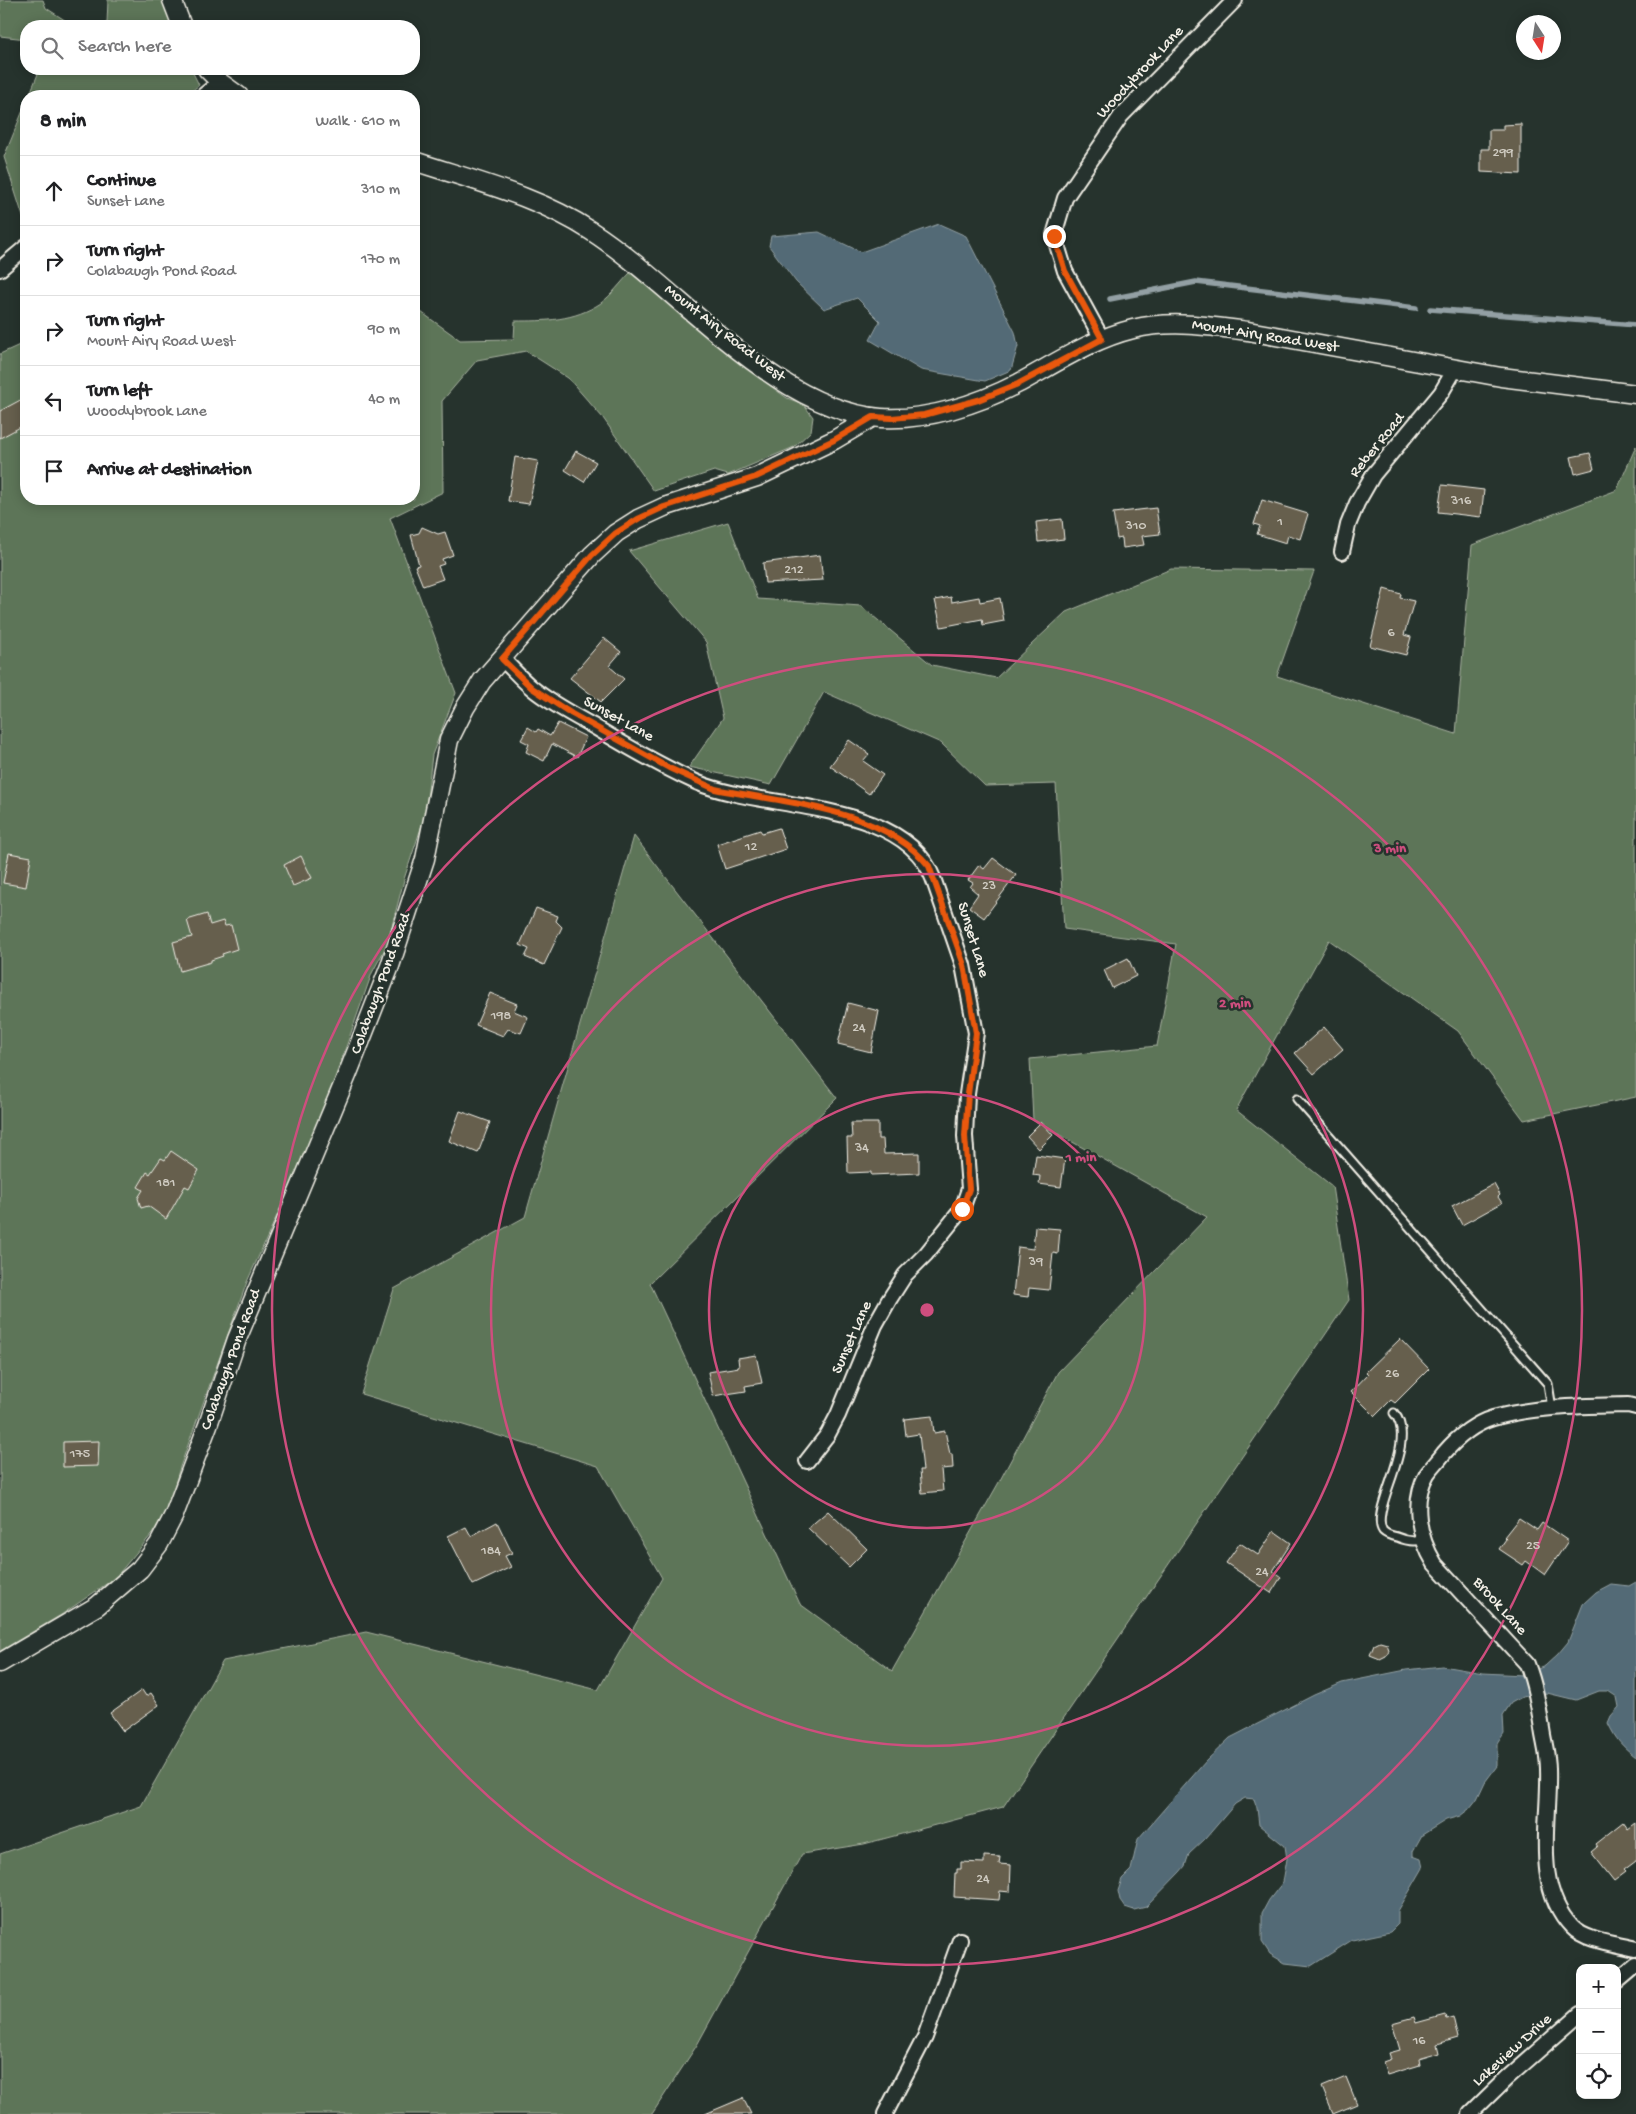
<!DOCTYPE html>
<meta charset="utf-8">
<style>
:root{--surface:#fff;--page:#f2f2f2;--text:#202124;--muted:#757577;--line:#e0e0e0}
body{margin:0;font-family:"Gochi Hand",sans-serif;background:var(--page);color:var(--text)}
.controls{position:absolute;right:15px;bottom:15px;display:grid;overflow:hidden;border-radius:10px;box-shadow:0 2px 12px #0003}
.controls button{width:45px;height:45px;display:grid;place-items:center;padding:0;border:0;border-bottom:1px solid var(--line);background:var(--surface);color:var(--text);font:25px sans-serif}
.compass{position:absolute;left:1516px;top:15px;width:45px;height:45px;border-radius:50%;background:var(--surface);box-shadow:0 2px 12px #0003;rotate:168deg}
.stop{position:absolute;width:15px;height:15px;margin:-11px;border:4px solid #ea580c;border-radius:50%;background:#fff}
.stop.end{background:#ea580c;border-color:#fff;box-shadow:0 1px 5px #0008}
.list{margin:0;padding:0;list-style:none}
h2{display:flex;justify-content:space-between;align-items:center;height:65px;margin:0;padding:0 20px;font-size:21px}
h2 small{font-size:16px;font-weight:400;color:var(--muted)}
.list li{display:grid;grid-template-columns:32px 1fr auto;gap:15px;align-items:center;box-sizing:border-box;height:70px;padding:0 20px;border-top:1px solid var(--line)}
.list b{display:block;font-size:19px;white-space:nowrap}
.list p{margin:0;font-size:16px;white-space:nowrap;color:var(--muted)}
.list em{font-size:16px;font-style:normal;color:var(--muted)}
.icon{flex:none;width:28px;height:28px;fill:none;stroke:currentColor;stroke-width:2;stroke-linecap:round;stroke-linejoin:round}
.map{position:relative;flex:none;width:1636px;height:2114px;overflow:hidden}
.search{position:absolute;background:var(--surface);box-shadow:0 2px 12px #0003;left:20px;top:20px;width:400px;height:55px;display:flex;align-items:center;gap:12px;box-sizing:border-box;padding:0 18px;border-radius:20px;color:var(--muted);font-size:19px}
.panel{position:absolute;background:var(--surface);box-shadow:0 2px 12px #0003;left:20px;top:90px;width:400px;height:415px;border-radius:20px}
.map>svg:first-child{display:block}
.green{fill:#5d7459;stroke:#a8b2a0}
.water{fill:#526a76;stroke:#93a0a4}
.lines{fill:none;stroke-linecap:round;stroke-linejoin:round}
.stream{stroke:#93a0a4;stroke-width:5.5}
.building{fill:#665f4e;stroke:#f4f1e8}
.service-casing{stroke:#f4f1e8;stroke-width:11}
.minor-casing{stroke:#f4f1e8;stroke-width:18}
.tertiary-casing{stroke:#f4f1e8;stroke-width:21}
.service{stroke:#26332d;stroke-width:7}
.minor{stroke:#26332d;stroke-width:14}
.tertiary{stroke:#26332d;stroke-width:18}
.route{stroke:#ea580c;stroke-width:6}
.ring{fill:none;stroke:#ce4e7e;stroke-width:2.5}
.labels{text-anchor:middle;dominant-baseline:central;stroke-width:5;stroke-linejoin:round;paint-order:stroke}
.number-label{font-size:14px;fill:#d0ccc2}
.street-label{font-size:16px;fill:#f4f1e8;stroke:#26332d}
.centre{fill:#ce4e7e;stroke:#26332d;stroke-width:2.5}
.ring-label{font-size:15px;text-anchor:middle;font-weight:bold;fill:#ce4e7e;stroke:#26332d;stroke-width:5;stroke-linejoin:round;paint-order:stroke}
</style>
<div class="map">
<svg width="1636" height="2114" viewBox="0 0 1636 2114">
<rect width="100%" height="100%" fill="#26332d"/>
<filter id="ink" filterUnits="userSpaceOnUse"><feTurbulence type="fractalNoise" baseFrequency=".02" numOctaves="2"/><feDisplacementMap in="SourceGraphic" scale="10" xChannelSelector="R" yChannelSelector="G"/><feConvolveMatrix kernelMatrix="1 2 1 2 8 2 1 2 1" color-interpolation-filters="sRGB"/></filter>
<g filter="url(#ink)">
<path class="green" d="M0,0H43L46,8L74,26H26V39L0,36Z
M108,0H163L172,26H91L107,23Z
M40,69H191L199,85L186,96H29Z
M26,103V226L4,157Z
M631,272L750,371L787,398L803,404L813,417L811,431L794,447L728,475L714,471L654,491L603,418L568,378L526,351L477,360L442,401L443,492L390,518L456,693L432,755L425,816L405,876L387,945L372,973L321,1118L247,1282L180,1467L168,1508L152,1534L115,1578L61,1615L0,1651V354L26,342V499H414V307L460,340L514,339L515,321C545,321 574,321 601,303C612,295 621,282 631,272Z
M1636,446V1097L1524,1120L1458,1031L1329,940L1236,1110L1332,1186L1349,1300L1003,1807L864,1844L802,1854L697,2045L652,2114H0V1854L141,1806L223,1661L366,1632L598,1690L662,1578L598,1466L361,1394L394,1289L525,1217L634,836L837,1098L650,1283L800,1604L892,1671L998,1484L1058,1372L1207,1217L1033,1120L1030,1059L1157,1046L1176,944L1064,929L1056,784L985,786L941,743L824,692L771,785L689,767L723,718L706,642L629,551L728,522L758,599L861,606L932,665L996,678L1066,612L1171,569L1314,571L1277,676L1456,734L1472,545L1617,490Z"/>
<path class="water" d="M939,224L966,236L1015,332L1018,346L1011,370L985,381L921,370L870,340L880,321L857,298L824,309L796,282L769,246L771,236L819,232L861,252Z
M1636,1582V1757C1622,1746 1616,1740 1608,1723L1611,1716L1619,1707L1617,1697L1608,1691H1599L1576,1700L1547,1693L1522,1697L1511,1703L1503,1715L1504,1733L1497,1744V1766L1485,1782L1477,1799L1469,1809L1460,1816L1446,1820L1422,1835L1413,1851V1856L1421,1859L1423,1868L1398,1911V1924L1390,1932L1352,1940L1311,1966L1285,1963L1270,1954L1262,1942V1913L1269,1900L1283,1882L1287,1859L1285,1846L1259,1825L1257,1808L1254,1799L1245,1798L1235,1804L1205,1839L1189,1854L1185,1866L1180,1872L1146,1907L1134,1910L1125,1907L1120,1900L1118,1891L1122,1879L1131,1870L1138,1839L1206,1761L1230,1738L1314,1695L1342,1683L1406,1670L1442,1666L1483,1673L1523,1675L1545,1666L1558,1654L1568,1642L1583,1604L1596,1592L1611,1584L1629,1586Z"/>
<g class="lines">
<path class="stream" d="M1110,299L1196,282L1416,308
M1430,309L1636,325"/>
</g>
<path class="building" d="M1521,124V174L1481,172V149H1489V130H1503V125Z
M26,397V424L0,438V411Z
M576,451L596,462L584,482L565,470Z
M1590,453L1594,469L1575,474L1571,457Z
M515,457L538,461L529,504L508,501Z
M1442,485L1484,490L1481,517L1438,512Z
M1262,500L1308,514L1300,539L1288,535L1286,543L1257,534L1260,526L1254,524Z
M1156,508L1160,534L1142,536L1144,545L1123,548L1122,538L1117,539L1113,513Z
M1062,519L1064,539L1038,542L1036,522Z
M422,527L438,534L445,532L453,555L442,559L444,564L438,566L443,579L423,586L415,566L419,565L411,535L419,533Z
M820,555L823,580L765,583L763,563Z
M1384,589L1401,594L1400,598L1414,601L1404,635L1411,637L1406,655L1370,646Z
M951,597L952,602L979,597L980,602L1000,598L1004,621L983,625L982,619L941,627L935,600Z
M604,638L621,652L609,666L624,679L601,702L570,678Z
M558,723L586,737L577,757L552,744L544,761L526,752L529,744L521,740L528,727L536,732L538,729L550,736Z
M849,740L869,754L863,761L883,775L869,794L830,766Z
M779,828L786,849L725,869L717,844L760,830L762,833Z
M9,853L31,857L26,887L3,883Z
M301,856L312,878L293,886L284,865Z
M993,858L1016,875L984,918L969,907L978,894L970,887L973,883L968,880L979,865L984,869Z
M536,908L558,916L556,921L562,927L544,965L525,957L529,949L520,945Z
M207,914L210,925L223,921L225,926L231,925L237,949L222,954L223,956L211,960V962L180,971L173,942L192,937L187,920Z
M1128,958L1136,976L1112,988L1104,970Z
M490,993L517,1004L514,1011L528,1017L521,1033L508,1029L503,1036L476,1025Z
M848,1003L879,1011L871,1052L838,1044Z
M1324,1027L1343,1049L1314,1074L1295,1053Z
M460,1111L490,1122L478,1153L449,1141Z
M1041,1122L1053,1135L1039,1149L1027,1136Z
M851,1123H878V1139H883L884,1154L919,1153V1173L871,1175V1172L848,1173L847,1138H852Z
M171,1151L199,1170L189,1188L185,1186L166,1219L148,1206L141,1208L138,1198L143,1190L138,1187L147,1172L150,1174L161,1158L165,1160Z
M1036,1155L1065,1159L1061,1187L1039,1184L1040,1176L1033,1175Z
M1494,1184L1500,1195L1498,1197L1502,1203L1462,1225L1452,1206Z
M1035,1227L1060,1229L1058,1254L1053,1253L1049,1290L1029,1288L1028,1297L1013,1295L1018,1247L1033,1249Z
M1400,1339L1429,1369L1395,1403L1391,1400L1375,1416L1351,1392L1368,1374L1366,1372Z
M756,1355L762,1383L745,1386L746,1391L713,1396L708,1372L739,1367L738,1358Z
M932,1416L934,1433L945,1431L950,1454H952L953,1468L941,1469L943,1491L922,1493L920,1470H923L919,1434L906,1436L904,1419Z
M99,1441L98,1466L63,1467V1442Z
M828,1511L867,1549L849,1567L808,1528Z
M1519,1518L1537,1530L1542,1523L1568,1541L1545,1575L1526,1561L1523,1565L1499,1549L1506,1539L1504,1537Z
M497,1522L512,1553L505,1556L511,1567L473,1585L448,1536L466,1527L471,1536Z
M1274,1531L1291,1543L1273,1571L1281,1577L1271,1593L1226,1563L1240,1543L1258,1555Z
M1380,1642L1387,1644L1389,1650L1386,1656L1380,1659L1370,1655L1374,1645Z
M142,1690L146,1696L151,1693L159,1705L123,1731L110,1713Z
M1623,1822L1628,1829L1636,1823V1861L1624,1870L1626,1872L1614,1881L1591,1852L1597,1847L1595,1844Z
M984,1856L1000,1857L999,1864L1011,1865L1010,1892L1000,1891L999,1900L954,1897L955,1873H957V1869H961V1862L984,1863Z
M1445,2015L1446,2019L1453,2017L1458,2038L1437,2044L1439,2053L1419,2059L1420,2065L1387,2075L1383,2062L1391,2059L1389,2053L1400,2050L1392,2023L1414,2017L1416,2023Z
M1346,2077L1357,2104L1333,2114L1322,2087Z
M743,2098L751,2114H705Z"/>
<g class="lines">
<defs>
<path id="service" d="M1297,1099L1548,1384L1552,1408
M1394,1413C1420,1442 1368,1510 1383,1531C1386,1534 1392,1536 1397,1537C1406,1541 1414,1542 1423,1540"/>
<path id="minor" d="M203,96L220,82
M0,269L26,247
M1102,339L1065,271L1054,235L1065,198L1121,116L1235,0
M1342,552L1348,525L1357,503L1373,475L1441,393L1455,369
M502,659C512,668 521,679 532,688C550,703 573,715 593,726C626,746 661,766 696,782C762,811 903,799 933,878L963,965L976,1033L967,1094L965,1136L969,1189L962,1209L926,1254L905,1275L889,1300L875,1325L838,1415L828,1434L807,1461
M1636,1407L1628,1405C1584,1406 1536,1406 1493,1418C1473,1424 1457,1438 1444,1453C1439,1460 1432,1467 1427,1474C1411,1502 1419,1538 1435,1564L1527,1664C1536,1687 1539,1710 1543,1735C1545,1746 1548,1757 1548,1769C1550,1820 1532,1885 1572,1927C1585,1941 1617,1944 1636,1949
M1617,1981L1636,1965
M885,2114L925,2037L960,1940
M1470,2114L1507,2078L1580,2014"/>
<path id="tertiary" d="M172,0L182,26
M207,69L221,83L239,96
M414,161C474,181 538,196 591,231C678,287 774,410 881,418C927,421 978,404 1019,383C1056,363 1092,339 1133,329C1170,320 1211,326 1248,331L1501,377L1636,394
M0,1663L97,1606L140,1569L159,1544L174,1515L208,1425L237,1339L348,1073L390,966L425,859L449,740L465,708L482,681L592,555L616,533L638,519L664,507L757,477L834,440L873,417"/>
</defs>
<use href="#service" class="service-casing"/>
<use href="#minor" class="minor-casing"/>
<use href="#tertiary" class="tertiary-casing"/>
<use href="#service" class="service"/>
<use href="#minor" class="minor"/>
<use href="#tertiary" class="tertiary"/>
</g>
</g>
<g class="lines" filter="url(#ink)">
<path class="route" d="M962,1209L969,1189L965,1136L968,1094L976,1033L964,965L929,866C882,808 784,803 715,789L669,768L572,714L532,688L502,659L592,555L616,533L638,519L664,507L756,477L834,440L873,417L892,418L924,415L978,400L1018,384L1102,339L1065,271L1054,236"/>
</g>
<g class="ring">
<circle cx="927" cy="1310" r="218"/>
<circle cx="927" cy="1310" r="436"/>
<circle cx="927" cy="1310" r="655"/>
</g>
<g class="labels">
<g class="number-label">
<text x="1503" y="153">299</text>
<text x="1461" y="501">316</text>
<text x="1280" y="522">1</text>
<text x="1136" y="526">310</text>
<text x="794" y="570">212</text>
<text x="1391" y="633">6</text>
<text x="751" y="847">12</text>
<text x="989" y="886">23</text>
<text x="501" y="1016">198</text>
<text x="859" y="1028">24</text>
<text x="862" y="1148">34</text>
<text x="166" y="1183">181</text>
<text x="1036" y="1262">39</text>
<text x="1392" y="1374">26</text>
<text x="80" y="1454">175</text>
<text x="1533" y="1546">25</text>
<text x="491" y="1551">184</text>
<text x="1262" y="1572">24</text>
<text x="983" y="1879">24</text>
<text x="1419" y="2041">16</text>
</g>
<g class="street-label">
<text transform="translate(1141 73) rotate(-47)">Woodybrook Lane</text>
<text transform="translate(724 334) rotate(38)">Mount Airy Road West</text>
<text transform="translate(1265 337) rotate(9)">Mount Airy Road West</text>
<text transform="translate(1378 446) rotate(-51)">Reber Road</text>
<text transform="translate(618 720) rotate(29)">Sunset Lane</text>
<text transform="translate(972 940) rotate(73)">Sunset Lane</text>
<text transform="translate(382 984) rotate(-70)">Colabaugh Pond Road</text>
<text transform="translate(853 1338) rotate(-66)">Sunset Lane</text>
<text transform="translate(232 1360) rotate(-70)">Colabaugh Pond Road</text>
<text transform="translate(1499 1607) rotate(48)">Brook Lane</text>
<text transform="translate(1513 2051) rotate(-42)">Lakeview Drive</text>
</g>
</g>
<circle cx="927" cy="1310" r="8" class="centre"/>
<g class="ring-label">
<text x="1390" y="852">3 min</text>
<text x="1235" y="1007">2 min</text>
<text x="1081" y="1161">1 min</text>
</g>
</svg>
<div class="controls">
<button>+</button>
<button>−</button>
<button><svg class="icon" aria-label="locate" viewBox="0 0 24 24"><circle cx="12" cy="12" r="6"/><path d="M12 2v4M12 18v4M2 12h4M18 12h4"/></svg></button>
</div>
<svg class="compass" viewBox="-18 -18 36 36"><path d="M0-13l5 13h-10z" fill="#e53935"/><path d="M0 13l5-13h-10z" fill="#757577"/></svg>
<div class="stop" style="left:962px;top:1209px"></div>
<div class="stop end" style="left:1054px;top:236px"></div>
<div class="search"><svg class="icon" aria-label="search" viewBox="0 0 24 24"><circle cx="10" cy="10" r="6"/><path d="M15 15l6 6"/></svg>Search here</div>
<section class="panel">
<h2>8 min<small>Walk · 610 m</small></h2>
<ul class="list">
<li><svg class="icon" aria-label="ahead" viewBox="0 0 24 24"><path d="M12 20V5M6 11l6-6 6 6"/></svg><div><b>Continue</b><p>Sunset Lane</p></div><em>310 m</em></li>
<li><svg class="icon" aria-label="right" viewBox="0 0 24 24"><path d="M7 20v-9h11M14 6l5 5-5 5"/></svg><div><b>Turn right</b><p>Colabaugh Pond Road</p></div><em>170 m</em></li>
<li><svg class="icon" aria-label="right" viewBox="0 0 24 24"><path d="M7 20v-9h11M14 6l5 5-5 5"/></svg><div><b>Turn right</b><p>Mount Airy Road West</p></div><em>90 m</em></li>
<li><svg class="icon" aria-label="left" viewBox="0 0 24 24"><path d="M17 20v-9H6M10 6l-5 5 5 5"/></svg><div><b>Turn left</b><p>Woodybrook Lane</p></div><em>40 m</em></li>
<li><svg class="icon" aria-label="arrive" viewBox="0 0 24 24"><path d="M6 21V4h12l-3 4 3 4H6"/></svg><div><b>Arrive at destination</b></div></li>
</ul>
</section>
</div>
